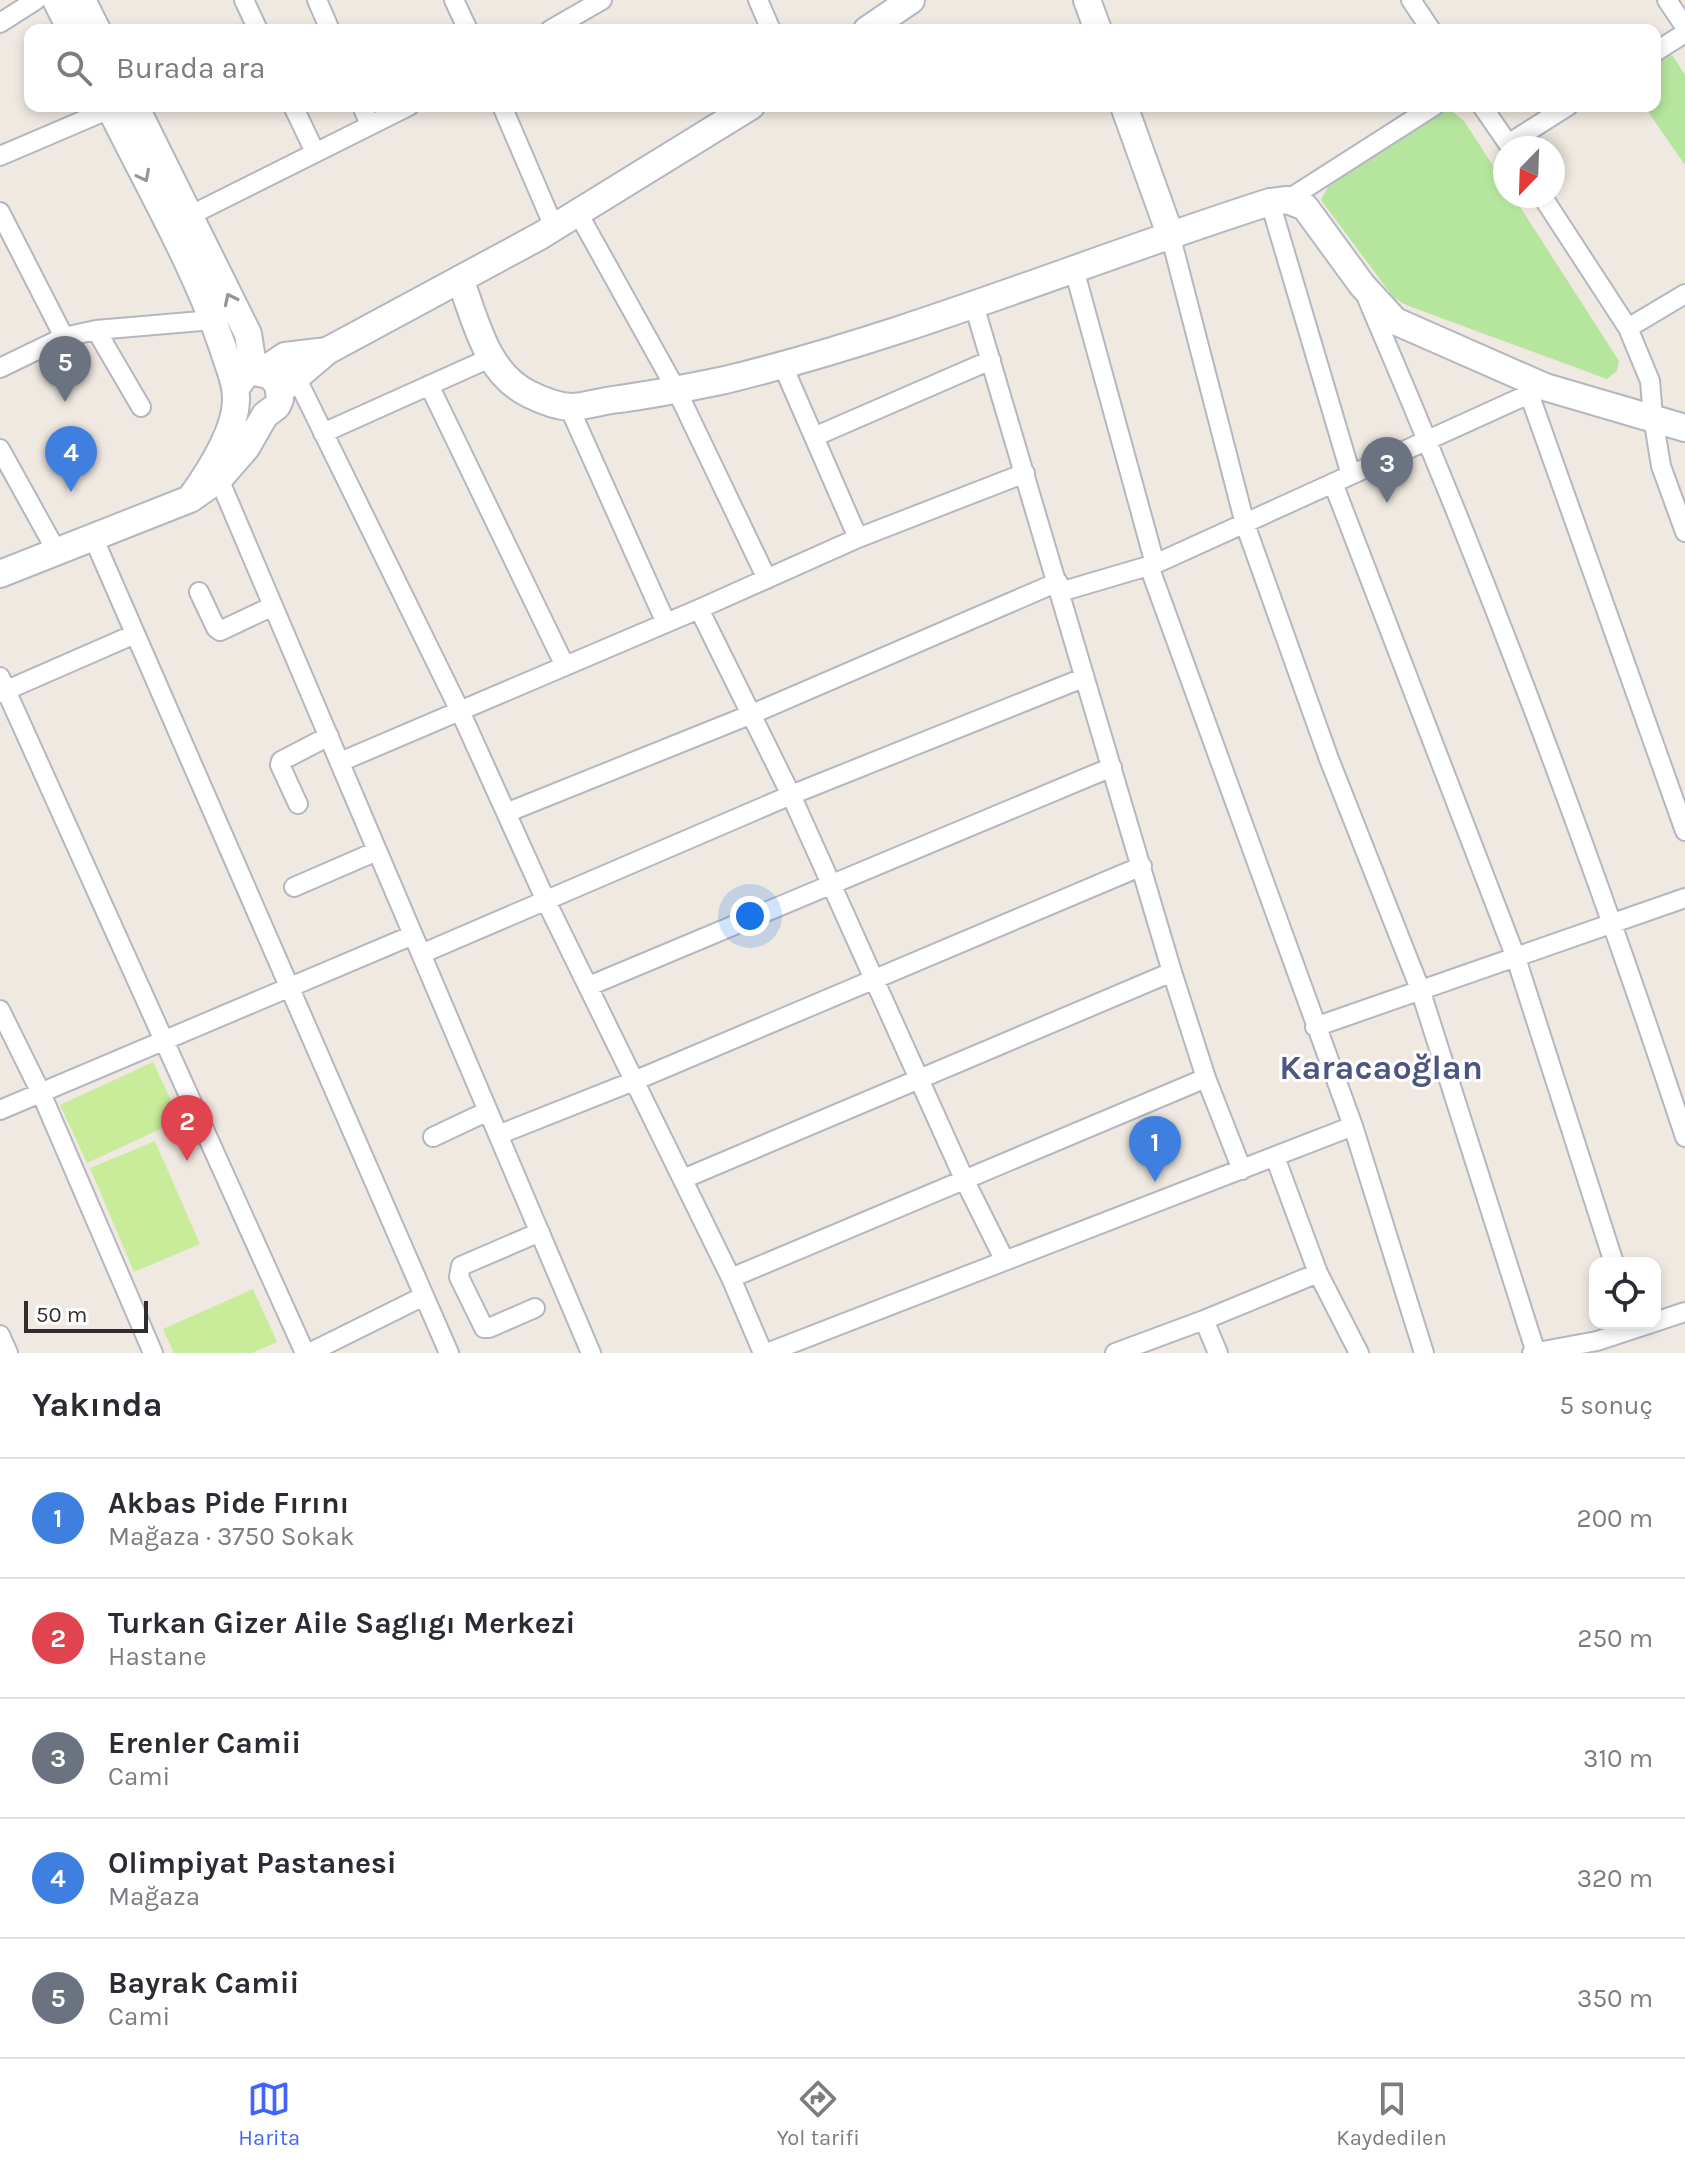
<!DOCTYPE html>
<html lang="tr">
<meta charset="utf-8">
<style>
:root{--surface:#fff;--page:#f2f2f3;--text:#2b2b33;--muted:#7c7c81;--line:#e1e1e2;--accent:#4264fb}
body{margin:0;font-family:Karla,sans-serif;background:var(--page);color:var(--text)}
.controls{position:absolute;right:24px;bottom:24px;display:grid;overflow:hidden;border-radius:16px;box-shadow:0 4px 12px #0003}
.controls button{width:72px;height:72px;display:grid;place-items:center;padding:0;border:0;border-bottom:2px solid var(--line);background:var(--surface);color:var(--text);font:40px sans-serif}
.compass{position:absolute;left:1493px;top:136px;width:72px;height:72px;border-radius:50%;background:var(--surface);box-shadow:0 4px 12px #0003;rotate:203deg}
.scale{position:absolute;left:24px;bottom:20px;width:124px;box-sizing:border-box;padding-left:8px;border:4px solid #2e2e2e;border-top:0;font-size:22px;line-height:28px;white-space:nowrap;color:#2e2e2e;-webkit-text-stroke:6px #fff;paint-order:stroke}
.you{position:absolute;left:750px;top:916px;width:28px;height:28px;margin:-20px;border:6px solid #fff;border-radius:50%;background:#1a73e8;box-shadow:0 0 0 12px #1a73e833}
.badge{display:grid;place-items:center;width:52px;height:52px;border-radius:50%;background:var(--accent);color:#fff;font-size:26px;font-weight:700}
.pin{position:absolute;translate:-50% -66px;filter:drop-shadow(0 2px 4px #0008)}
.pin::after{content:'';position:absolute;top:42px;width:28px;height:24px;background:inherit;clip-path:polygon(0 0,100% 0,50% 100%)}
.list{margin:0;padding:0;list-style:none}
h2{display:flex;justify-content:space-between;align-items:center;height:104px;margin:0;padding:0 32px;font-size:34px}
h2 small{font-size:26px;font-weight:400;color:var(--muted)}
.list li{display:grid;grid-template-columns:52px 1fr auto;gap:24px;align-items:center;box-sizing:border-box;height:120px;padding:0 32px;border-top:2px solid var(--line)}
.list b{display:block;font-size:30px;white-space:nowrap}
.list p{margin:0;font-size:26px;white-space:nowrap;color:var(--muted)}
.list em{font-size:26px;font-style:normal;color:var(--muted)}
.icon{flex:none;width:44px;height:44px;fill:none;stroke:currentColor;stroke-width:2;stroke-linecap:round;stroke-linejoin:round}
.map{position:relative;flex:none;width:1685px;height:1353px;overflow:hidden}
.search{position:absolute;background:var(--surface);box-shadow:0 4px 12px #0003;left:24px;right:24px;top:24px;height:88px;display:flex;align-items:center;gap:20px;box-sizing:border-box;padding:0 28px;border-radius:16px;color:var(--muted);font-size:30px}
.sheet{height:704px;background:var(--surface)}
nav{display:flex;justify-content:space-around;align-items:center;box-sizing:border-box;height:112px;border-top:2px solid var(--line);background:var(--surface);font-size:22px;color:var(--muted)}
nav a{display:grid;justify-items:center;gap:4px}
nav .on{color:var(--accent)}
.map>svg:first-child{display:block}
.green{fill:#b6e59e}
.pitch{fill:#c9ec9a}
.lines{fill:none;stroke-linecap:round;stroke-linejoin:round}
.street-casing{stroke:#b4b7c1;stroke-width:22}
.secondary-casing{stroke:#b4b7c1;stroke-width:30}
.street{stroke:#fff;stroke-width:18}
.secondary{stroke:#fff;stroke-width:26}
.oneway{stroke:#969696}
.labels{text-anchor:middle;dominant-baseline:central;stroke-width:6;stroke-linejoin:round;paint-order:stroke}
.district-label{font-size:34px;font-weight:bold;fill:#4d5680;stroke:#fff}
</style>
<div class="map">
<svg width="1685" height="1353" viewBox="0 0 1685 1353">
<rect width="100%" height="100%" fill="#efe9e1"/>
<path class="green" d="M1663,51L1673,56L1685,75V165L1644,106H1655V54Z
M1448,108L1464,121L1505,184V196H1513L1619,361L1617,371L1607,379L1406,305L1394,298L1321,200L1330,183L1439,111Z"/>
<path class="pitch" d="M153,1062L180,1120L87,1163L60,1105Z
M155,1141L200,1244L134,1272L90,1168Z
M253,1289L277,1342L252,1353H174L163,1329Z"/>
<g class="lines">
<defs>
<path id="street" d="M244,0L258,30
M317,0L330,30
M454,0L468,30
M758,0L771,30
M1411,0L1431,30
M1667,0L1685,27
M0,23L36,0
M550,30L602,0
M1655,52L1685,33
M293,106L315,152
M362,106L370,125
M502,106L554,227
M1482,106L1511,148
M1508,144L1568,106
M0,156L110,109
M1542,196L1628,328L1650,381L1653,417L1661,466L1685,532
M1287,200L1434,106
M1270,202L1351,475
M0,212L64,337
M578,213L677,391L767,579
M189,216L409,106
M1170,234L1245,524L1329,759L1420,989L1536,1353
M1074,269L1155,564
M1367,298C1485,572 1591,853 1685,1137
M974,305L1172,972L1206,1078L1242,1170
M1628,328L1685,294
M96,330L141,407
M783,366L858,538
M0,368L64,337L96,330L213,320
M296,377L460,711L546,901L731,1278L763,1353
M429,385L565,666
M1526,385L1685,831
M569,407L666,623
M323,433L490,358
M816,436L991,360
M0,449L57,552
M208,475L219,479L591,1353
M1333,483L1516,958L1614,1263
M93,537L449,1353
M1149,566L1353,1126L1424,1353
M199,592L216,628L220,631L273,606
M1060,592L1155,564L1529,394
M699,609L791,795L965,1181L1005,1261
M0,677L305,1353
M0,693L135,634
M340,762L699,609L858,538L1025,473
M298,804L280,765L281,761L329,736
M506,813L752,714L1058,582
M294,887L377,851
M421,954L791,795L1083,678
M589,986L1112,767
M0,1010L41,1093L153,1353
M1315,1027L1685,898
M0,1110L413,935
M498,1135L634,1081L1142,866
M433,1137L488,1111
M1275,1157L1318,1273L1359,1353
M683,1179L1172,972
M731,1278L1206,1078
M535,1308L489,1328H484L459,1277L461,1266L540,1232
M1204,1320L1218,1353
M0,1335L8,1353
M309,1353L424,1296
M767,1353L1353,1126
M1115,1353L1204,1320L1318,1273
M1532,1353L1597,1341L1685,1312"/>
<path id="secondary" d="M56,0L71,30
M82,0L97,30
M1087,0L1098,30
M867,30L911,0
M109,106C148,185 194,264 223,348C228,365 237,383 236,401C235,433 208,474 190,499
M135,106L248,334L254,372
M1124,106L1170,234
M460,279C476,321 486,373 529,394C541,400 557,406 570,407C583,407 598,402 612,400C650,395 687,388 725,380C911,335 1088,260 1270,202L1287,200L1305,207L1362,285L1395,321L1545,387L1685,428
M261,372L285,356L327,351
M280,391L327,351L540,236L751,106
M0,574L190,499L219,479L246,448L265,415L277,406L280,399L278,384L269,375L254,372L245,375L236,388"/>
</defs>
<use href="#street" class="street-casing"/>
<use href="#secondary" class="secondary-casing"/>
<use href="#street" class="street"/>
<use href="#secondary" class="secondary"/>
</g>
<defs><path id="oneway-chevron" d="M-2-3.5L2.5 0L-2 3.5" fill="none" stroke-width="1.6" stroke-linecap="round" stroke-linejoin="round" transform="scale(2)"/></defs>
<g class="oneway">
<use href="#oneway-chevron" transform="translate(144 176) rotate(63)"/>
<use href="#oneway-chevron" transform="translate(230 299) rotate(-116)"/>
</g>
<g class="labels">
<g class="district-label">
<text x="1381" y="1068">Karacaoğlan</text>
</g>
</g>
</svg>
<div class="controls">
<button><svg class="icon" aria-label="locate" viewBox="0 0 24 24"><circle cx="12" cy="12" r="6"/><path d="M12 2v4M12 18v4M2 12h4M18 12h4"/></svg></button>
</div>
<svg class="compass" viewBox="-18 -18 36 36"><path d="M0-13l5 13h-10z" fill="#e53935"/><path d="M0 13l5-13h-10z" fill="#7c7c81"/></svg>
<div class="scale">50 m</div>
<div class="you"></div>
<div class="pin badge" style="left:1155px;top:1182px;background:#3f7fe0">1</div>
<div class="pin badge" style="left:187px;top:1161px;background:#e0444e">2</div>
<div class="pin badge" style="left:1387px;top:503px;background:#6b7280">3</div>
<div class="pin badge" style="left:71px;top:492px;background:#3f7fe0">4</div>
<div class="pin badge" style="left:65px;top:402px;background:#6b7280">5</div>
<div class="search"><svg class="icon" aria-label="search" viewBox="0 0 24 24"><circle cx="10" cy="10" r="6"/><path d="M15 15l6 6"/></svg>Burada ara</div>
</div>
<section class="sheet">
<h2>Yakında<small>5 sonuç</small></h2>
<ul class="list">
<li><span class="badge" style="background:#3f7fe0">1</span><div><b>Akbas Pide Fırını</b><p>Mağaza · 3750 Sokak</p></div><em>200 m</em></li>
<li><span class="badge" style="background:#e0444e">2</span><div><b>Turkan Gizer Aile Saglıgı Merkezi</b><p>Hastane</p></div><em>250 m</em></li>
<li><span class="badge" style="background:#6b7280">3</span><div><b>Erenler Camii</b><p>Cami</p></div><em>310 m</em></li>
<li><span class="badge" style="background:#3f7fe0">4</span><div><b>Olimpiyat Pastanesi</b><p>Mağaza</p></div><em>320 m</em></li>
<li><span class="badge" style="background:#6b7280">5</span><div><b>Bayrak Camii</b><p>Cami</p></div><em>350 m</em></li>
</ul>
</section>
<nav>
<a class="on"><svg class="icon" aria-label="map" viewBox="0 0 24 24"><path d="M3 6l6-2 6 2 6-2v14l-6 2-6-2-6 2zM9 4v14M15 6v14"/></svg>Harita</a>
<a><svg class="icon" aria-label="directions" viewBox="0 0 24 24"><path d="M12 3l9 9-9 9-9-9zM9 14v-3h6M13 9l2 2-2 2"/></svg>Yol tarifi</a>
<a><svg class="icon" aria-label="saved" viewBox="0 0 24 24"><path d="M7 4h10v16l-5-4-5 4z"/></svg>Kaydedilen</a>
</nav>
